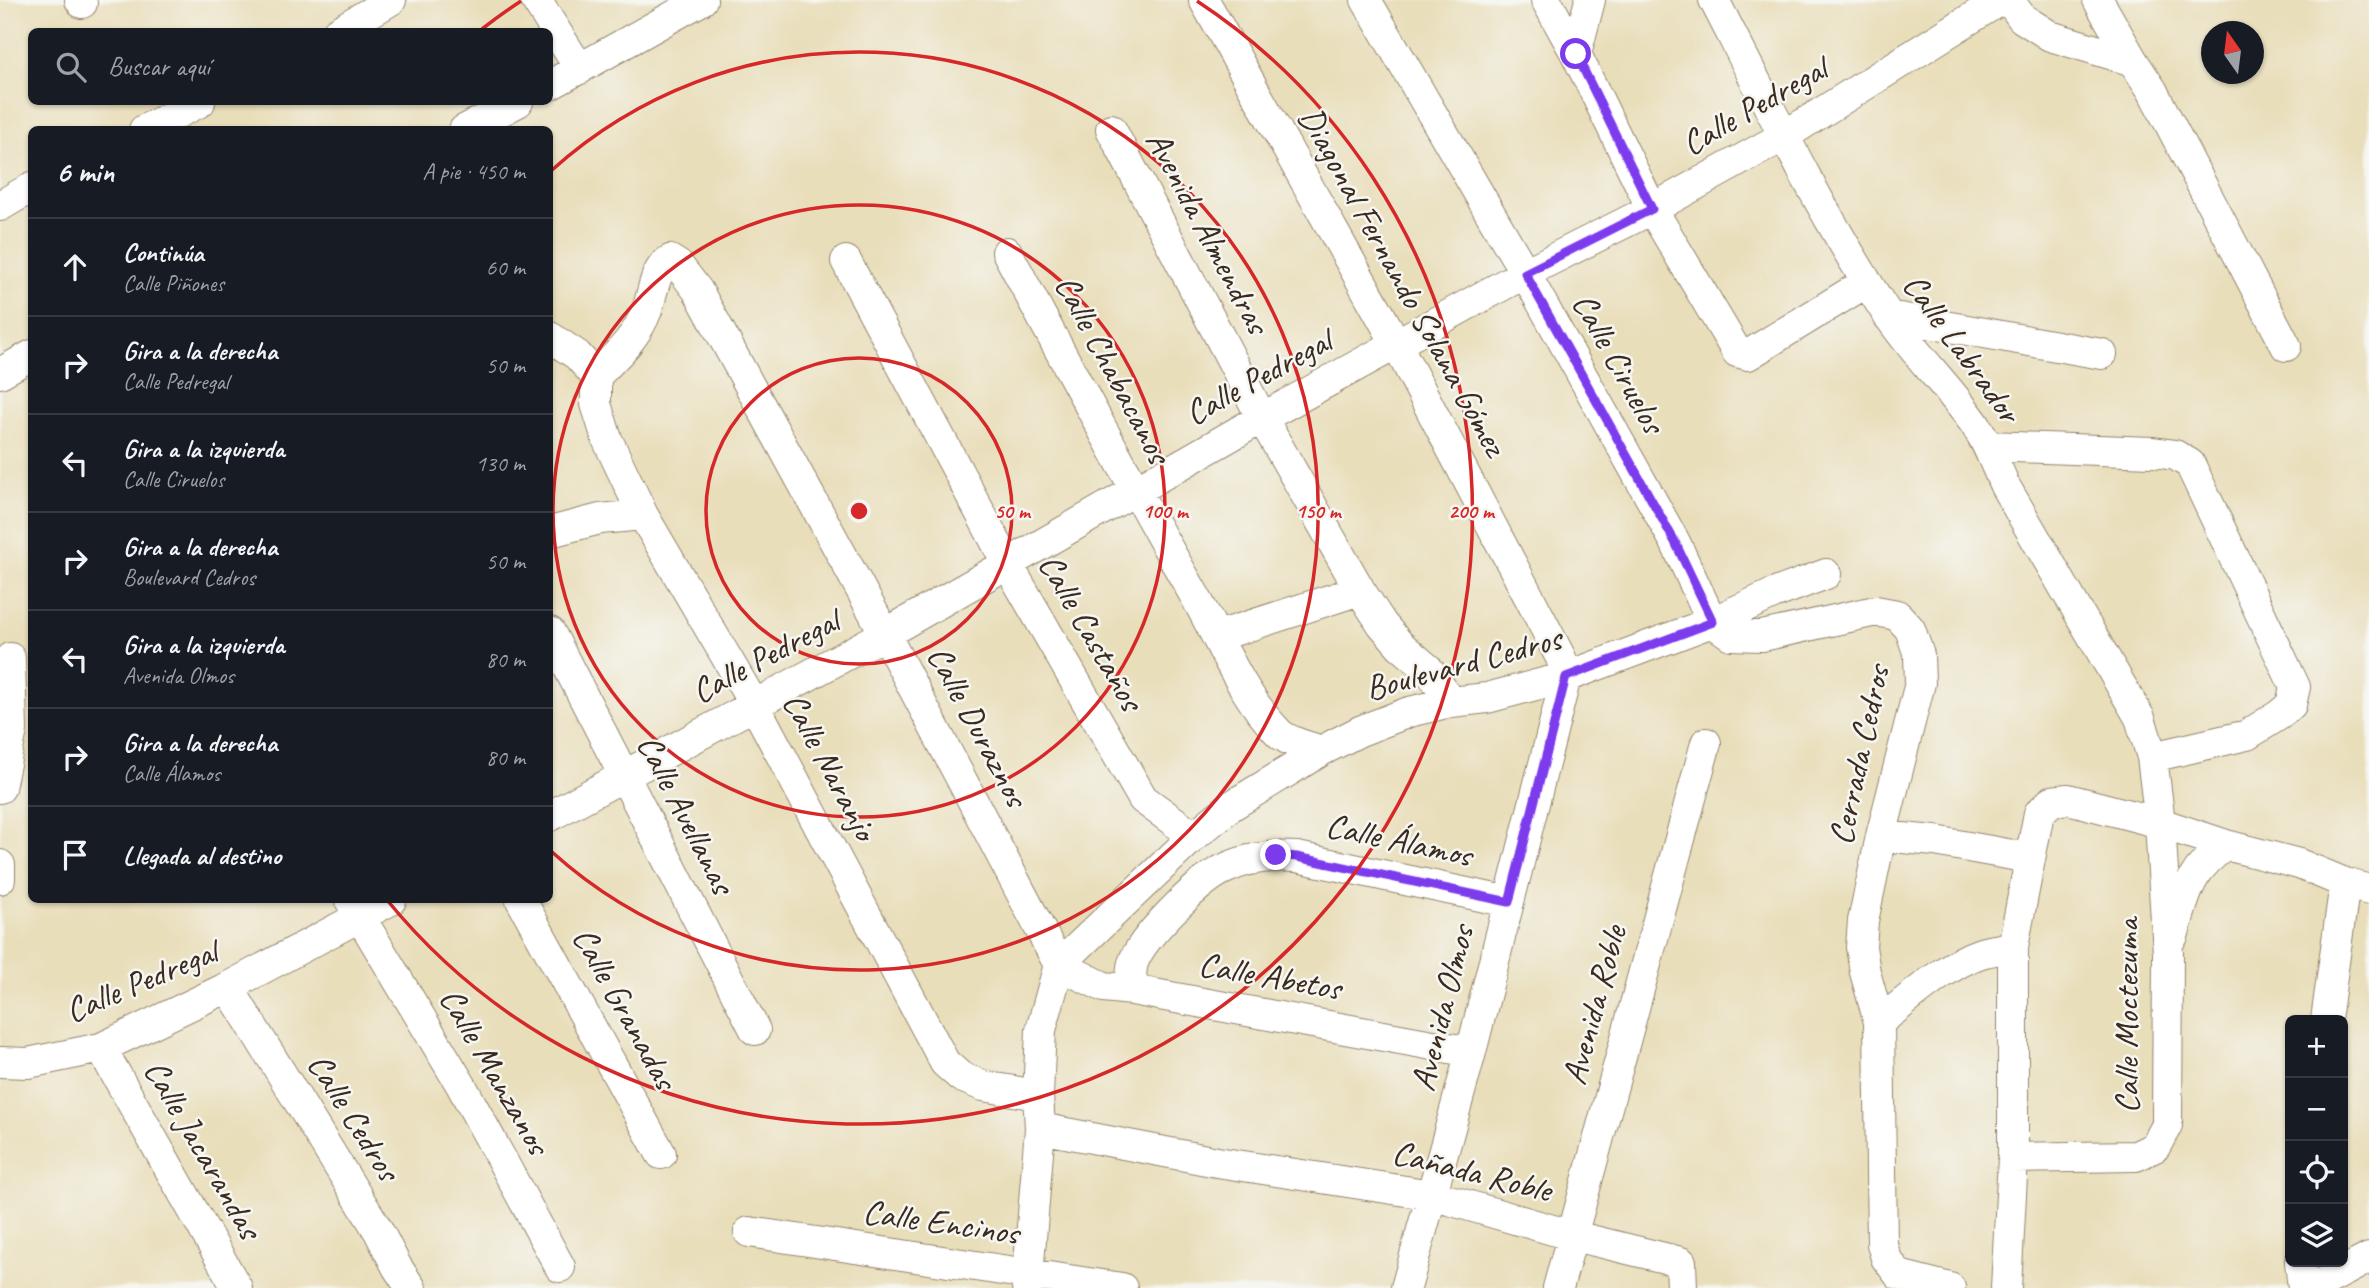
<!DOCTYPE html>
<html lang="es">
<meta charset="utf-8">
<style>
:root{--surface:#171b24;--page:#242831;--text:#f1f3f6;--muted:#9ea1a6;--line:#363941}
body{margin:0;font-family:Caveat,sans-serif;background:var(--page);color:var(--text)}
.controls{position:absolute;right:21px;bottom:21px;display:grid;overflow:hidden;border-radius:10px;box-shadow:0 2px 5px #0004}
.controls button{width:63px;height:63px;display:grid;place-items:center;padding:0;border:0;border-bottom:2px solid var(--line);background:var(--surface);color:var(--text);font:35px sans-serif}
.compass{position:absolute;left:2201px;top:21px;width:63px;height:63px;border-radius:50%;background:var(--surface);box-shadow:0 2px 5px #0004;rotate:346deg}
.stop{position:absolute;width:21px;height:21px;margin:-16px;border:5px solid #7c3aed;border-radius:50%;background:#fff}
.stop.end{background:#7c3aed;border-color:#fff;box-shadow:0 2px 7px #0008}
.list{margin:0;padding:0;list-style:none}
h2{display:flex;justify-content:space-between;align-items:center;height:91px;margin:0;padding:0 28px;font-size:30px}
h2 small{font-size:23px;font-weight:400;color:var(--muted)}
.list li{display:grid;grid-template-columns:46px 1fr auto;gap:21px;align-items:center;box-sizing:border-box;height:98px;padding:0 28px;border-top:2px solid var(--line)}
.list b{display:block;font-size:26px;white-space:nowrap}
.list p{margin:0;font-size:23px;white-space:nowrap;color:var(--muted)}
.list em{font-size:23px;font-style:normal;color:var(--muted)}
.icon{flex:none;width:38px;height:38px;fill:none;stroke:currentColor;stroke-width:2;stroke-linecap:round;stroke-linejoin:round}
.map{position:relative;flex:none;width:2369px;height:1288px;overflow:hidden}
.search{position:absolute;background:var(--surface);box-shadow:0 2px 5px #0004;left:28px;top:28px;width:525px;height:77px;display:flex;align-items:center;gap:18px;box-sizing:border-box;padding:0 24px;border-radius:10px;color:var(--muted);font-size:26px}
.panel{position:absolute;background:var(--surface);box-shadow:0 2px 5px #0004;left:28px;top:126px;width:525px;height:777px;border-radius:10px}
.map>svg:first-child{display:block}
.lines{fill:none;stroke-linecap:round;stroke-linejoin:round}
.minor-casing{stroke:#92846c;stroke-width:32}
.minor{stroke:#fff;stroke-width:30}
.route{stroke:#7c3aed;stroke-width:9}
.ring{fill:none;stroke:#d62828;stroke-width:3.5}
.labels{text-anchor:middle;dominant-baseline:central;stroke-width:5;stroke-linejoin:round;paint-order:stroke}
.street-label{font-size:35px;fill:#3b2a1e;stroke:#f6f6f2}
.centre{fill:#d62828;stroke:#f6f6f2;stroke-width:3.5}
.ring-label{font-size:21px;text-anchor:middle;font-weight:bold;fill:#d62828;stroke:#f6f6f2;stroke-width:5;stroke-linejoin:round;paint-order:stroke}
</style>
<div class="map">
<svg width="2369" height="1288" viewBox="0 0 2369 1288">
<rect width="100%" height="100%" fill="#f6f6f2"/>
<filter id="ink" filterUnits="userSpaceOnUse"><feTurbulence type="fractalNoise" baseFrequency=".0143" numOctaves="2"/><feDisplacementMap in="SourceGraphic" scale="14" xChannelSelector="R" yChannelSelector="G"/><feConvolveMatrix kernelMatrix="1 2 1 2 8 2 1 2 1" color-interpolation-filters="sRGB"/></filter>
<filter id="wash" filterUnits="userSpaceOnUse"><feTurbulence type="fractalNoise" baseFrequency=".00686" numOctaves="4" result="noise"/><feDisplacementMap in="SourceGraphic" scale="28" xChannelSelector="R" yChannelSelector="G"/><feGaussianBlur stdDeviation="1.57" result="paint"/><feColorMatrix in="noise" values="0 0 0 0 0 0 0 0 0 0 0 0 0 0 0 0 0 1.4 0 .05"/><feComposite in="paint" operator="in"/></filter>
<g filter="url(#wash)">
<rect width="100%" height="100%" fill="#e9deba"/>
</g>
<g filter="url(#ink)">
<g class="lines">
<defs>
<path id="minor" d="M80,0L82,3
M536,0L580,69
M1204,0L1397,345L1561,658L1566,677L1471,1052L1406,1288
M1366,0L1525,273L1675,542L1712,622L1731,635L1762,636L1876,611L1897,615L1910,629L1919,655L1920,683L1881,836L1863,921L1861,947L1865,972L1879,1022
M1546,0L1576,54L1652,209L1737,352L1748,355L1867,282
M1714,0C1768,105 1821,213 1886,312C1911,350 1945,383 1972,420C1987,440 1995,464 2005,486L2140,718L2152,757L2160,823L2168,953L2167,1125L2155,1147L2136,1156L2013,1158
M2009,0L2022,18L2050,36L2133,61L2152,90L2286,346
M2098,0L2133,61
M337,32L391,0
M1576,54L1590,0
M550,85L702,0
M1111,129L1262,418L1360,590L1382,624L1400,645L1428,669L1451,702
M144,130L200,102
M464,130L518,102
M0,206L32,187
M1007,252C1069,368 1130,483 1195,596C1221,642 1241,694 1278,732C1287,742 1308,746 1321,751
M846,261L1007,563L1143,799L1194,836
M1888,316L2102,354
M550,337L577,355L596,376
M0,373L32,355
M596,376C616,356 637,337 647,310C653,294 654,269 670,260L678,265L698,291L885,634L1059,965L1041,1030L1038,1095L1040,1128L1027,1288
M596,376V404L607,439L643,515L755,706L945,1063L961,1077L983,1086L1038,1095
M1988,446L2153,452L2175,455L2190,464L2295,687L2291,705L2279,715L2247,735L2152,757
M550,532L600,519L643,515
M550,632L755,1030
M1218,636L1360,590
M0,788L12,730L10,658
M550,816L885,634L1262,418L1525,273L1652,209L1784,136L2000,0
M1881,836L1935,841L2029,858
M0,865V879
M350,900L461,1085L560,1267
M521,900L661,1154
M2173,936C2186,894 2188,871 2226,845
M1059,965L1194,836L1231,806L1321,751L1360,731L1409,712L1451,702L1487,698L1566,677L1712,622L1773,594L1826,574
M1059,965L1104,987L1132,990L1471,1052
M228,987L378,1230L397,1267L411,1288
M1132,990C1132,981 1130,972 1133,963C1142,937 1197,883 1222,870C1245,858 1272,855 1297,857L1509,902
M2326,1020L2345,883
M101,1048L237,1288
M0,1062L28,1063L101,1048L228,987L391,900
M1040,1128L1217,1162L1432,1195L1570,1235L1681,1262L1682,1288
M749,1232L1122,1288
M2300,1262L2303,1288
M1899,1275L1886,1258L1882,1244L1879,1022C1908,1000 1947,964 1981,953C1991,950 2003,949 2013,947
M1899,1275L1950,1288
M1558,1288L1706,743
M2006,1288L2013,1158V947L2039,813L2052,801L2068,799L2160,823L2226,845L2299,864L2345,883L2369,890
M2312,1288L2369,1258"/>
</defs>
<use href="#minor" class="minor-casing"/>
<use href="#minor" class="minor"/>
</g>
</g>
<g class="lines" filter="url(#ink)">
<path class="route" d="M1276,855L1297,857L1509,902L1566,677L1713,622L1675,542L1525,273L1652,209L1576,54"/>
</g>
<g class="ring">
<circle cx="859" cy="511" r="153"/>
<circle cx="859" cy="511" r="306"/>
<path d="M552 170A459 459 0 1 1 552 852"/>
<path d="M482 29A612 612 0 0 1 521 1M1197 1A612 612 0 1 1 387 900"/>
</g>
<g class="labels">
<g class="street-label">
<text transform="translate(1754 106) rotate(-30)">Calle Pedregal</text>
<text transform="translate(1208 232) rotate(62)">Avenida Almendras</text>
<text transform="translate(1403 281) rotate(61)">Diagonal Fernando Solana Gómez</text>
<text transform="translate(1962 348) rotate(54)">Calle Labrador</text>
<text transform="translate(1619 363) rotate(61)">Calle Ciruelos</text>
<text transform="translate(1113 369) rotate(62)">Calle Chabacanos</text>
<text transform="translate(1258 377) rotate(-29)">Calle Pedregal</text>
<text transform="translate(1091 632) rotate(60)">Calle Castaños</text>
<text transform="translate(765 656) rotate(-28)">Calle Pedregal</text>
<text transform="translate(1463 663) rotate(-15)">Boulevard Cedros</text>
<text transform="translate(978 726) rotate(62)">Calle Duraznos</text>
<text transform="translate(1859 755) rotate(-78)">Cerrada Cedros</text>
<text transform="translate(830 766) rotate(62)">Calle Naranjo</text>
<text transform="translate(686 814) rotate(63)">Calle Avellanas</text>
<text transform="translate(1399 840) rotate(12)">Calle Álamos</text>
<text transform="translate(1270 976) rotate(10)">Calle Abetos</text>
<text transform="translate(141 981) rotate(-23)">Calle Pedregal</text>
<text transform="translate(1594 1005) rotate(-75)">Avenida Roble</text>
<text transform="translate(625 1008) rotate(61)">Calle Granadas</text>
<text transform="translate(1442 1008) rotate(-76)">Avenida Olmos</text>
<text transform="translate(2126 1016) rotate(-90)">Calle Moctezuma</text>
<text transform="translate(495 1071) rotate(60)">Calle Manzanos</text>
<text transform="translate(354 1117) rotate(58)">Calle Cedros</text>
<text transform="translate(203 1149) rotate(60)">Calle Jacarandas</text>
<text transform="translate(1472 1171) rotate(14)">Cañada Roble</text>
<text transform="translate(941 1222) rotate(8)">Calle Encinos</text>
</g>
</g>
<circle cx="859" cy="511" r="10" class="centre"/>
<g class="ring-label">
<text x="1012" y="518">50 m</text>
<text x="1165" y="518">100 m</text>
<text x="1318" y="518">150 m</text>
<text x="1471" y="518">200 m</text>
</g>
</svg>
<div class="controls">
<button>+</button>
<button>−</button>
<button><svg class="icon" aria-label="locate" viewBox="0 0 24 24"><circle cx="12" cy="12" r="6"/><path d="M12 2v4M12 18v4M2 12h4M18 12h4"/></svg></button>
<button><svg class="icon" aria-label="layers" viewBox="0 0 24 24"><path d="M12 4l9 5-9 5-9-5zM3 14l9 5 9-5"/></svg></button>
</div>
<svg class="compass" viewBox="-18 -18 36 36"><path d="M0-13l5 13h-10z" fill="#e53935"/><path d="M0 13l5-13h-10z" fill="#9ea1a6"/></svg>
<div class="stop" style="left:1576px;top:54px"></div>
<div class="stop end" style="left:1276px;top:855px"></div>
<div class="search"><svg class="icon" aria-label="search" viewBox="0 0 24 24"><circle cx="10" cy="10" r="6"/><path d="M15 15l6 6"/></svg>Buscar aquí</div>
<section class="panel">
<h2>6 min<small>A pie · 450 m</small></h2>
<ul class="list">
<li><svg class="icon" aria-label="ahead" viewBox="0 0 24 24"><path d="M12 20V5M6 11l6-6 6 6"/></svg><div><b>Continúa</b><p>Calle Piñones</p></div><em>60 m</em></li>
<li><svg class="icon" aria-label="right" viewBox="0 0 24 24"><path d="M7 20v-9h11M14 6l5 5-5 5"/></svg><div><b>Gira a la derecha</b><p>Calle Pedregal</p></div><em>50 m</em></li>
<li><svg class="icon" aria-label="left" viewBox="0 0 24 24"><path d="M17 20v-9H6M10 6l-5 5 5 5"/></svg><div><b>Gira a la izquierda</b><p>Calle Ciruelos</p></div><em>130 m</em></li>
<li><svg class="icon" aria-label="right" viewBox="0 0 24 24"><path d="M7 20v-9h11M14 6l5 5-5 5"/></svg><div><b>Gira a la derecha</b><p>Boulevard Cedros</p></div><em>50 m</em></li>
<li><svg class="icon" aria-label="left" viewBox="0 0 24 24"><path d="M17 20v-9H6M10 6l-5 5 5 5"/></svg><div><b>Gira a la izquierda</b><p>Avenida Olmos</p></div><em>80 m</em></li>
<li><svg class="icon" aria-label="right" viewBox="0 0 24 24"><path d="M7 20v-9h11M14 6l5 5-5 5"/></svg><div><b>Gira a la derecha</b><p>Calle Álamos</p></div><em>80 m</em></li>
<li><svg class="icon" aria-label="arrive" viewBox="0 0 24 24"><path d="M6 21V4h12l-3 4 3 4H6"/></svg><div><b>Llegada al destino</b></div></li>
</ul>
</section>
</div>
